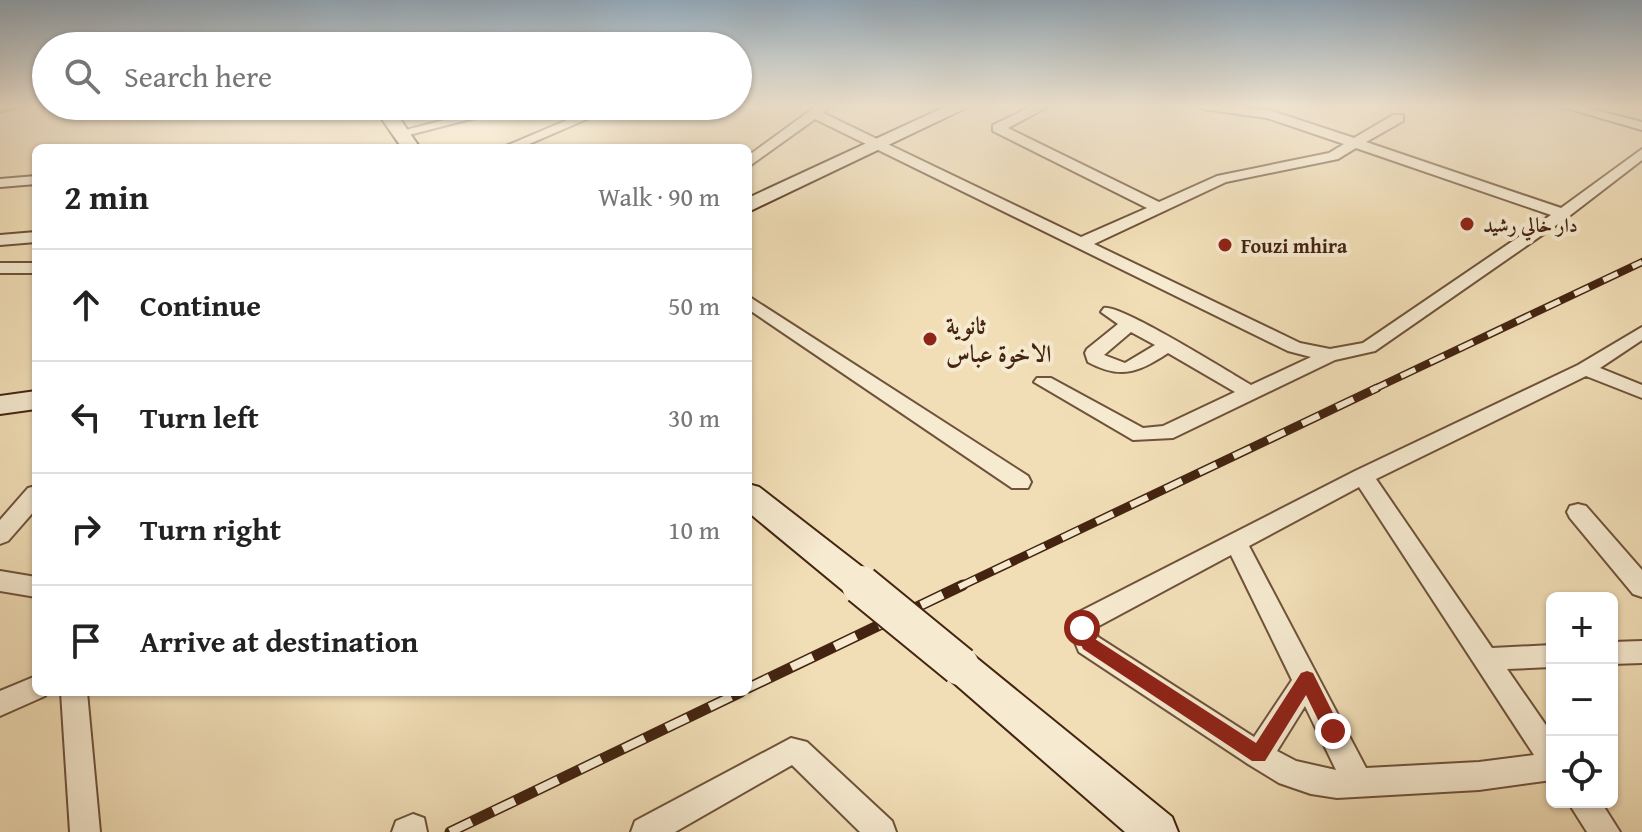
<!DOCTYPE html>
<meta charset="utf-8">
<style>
:root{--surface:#fff;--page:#f2f2f2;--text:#222;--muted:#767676;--line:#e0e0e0}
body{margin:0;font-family:"Gentium Book Plus",Amiri,serif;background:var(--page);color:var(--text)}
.controls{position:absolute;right:24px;bottom:24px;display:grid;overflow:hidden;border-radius:12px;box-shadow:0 2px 6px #0004}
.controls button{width:72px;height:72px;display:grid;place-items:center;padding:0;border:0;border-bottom:2px solid var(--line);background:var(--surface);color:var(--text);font:40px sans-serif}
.stop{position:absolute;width:24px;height:24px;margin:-18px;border:6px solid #8f2418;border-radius:50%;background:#fff}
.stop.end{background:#8f2418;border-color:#fff;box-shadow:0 2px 8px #0008}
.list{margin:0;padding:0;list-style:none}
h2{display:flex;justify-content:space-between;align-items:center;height:104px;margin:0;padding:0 32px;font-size:34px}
h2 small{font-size:26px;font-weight:400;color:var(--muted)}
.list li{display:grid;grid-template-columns:52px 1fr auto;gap:24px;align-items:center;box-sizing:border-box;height:112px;padding:0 32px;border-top:2px solid var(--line)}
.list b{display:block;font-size:30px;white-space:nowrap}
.list em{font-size:26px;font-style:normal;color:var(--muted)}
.icon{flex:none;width:44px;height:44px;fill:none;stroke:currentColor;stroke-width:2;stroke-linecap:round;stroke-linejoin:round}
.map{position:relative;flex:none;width:1642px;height:832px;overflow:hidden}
.search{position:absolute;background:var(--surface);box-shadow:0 2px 6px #0004;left:32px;top:32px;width:720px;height:88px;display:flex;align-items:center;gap:20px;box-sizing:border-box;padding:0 28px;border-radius:44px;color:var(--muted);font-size:30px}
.panel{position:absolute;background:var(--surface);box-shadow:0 2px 6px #0004;left:32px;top:144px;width:720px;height:552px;border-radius:12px}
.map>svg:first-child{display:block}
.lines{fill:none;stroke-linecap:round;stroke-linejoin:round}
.stream{stroke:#886e52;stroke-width:4}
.street-casing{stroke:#6f523a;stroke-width:4}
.secondary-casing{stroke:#442410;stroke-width:4}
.street{fill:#f6ead0;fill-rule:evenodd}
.secondary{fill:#f6ead0;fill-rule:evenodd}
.rail-far2-casing{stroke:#442410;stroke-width:8}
.rail-far1-casing{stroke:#442410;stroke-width:9}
.rail-casing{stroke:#442410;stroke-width:11}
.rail-far2{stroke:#f6ead0;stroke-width:5;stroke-dasharray:16;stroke-linecap:butt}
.rail-far1{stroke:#f6ead0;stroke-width:6;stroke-dasharray:19;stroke-linecap:butt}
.rail{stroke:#f6ead0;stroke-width:8;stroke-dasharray:24;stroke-linecap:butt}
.secondary-bridge-far1-casing{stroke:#442410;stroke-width:34;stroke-linecap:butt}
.secondary-bridge-casing{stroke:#442410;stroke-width:42;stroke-linecap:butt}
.secondary-bridge-far1{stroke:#f6ead0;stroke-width:30}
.secondary-bridge{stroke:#f6ead0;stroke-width:38}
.route{fill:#8f2418}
.poi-dot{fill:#8f2418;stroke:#f6ead0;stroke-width:3}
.labels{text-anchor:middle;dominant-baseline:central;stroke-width:8;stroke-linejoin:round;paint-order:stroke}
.far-poi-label{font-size:20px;font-weight:bold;fill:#442410;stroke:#f6ead0;text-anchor:start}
.poi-label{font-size:24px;font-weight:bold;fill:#442410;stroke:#f6ead0;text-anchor:start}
</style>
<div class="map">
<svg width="1642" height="832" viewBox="0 0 1642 832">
<rect width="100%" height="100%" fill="#f1deb7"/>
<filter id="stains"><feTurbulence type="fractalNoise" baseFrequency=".0025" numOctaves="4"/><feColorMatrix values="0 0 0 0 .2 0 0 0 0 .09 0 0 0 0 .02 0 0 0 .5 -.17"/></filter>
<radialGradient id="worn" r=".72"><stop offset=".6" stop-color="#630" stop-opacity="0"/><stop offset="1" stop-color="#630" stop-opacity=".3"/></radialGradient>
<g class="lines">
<path class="stream" d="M0,112L28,105"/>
<defs>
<path id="street" d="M818,105L828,108L823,113L1081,237L1147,208L993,131V125L1035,105H1051L1008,128L1159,202L1217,176L1329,153L1344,144L1267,118L1203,109L1197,105L1269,110L1354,138L1393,115H1403V121L1366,142L1561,208L1642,149V160L1568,217L1375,351L1335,360L1173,438L1133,440L1034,382L1037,378H1051L1143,428L1163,426L1235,392L1168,353C1139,372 1121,380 1088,362L1085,353L1087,349L1118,324L1101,312L1104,308C1120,304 1229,372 1251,385L1311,357L1288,351L815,119L748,167V156ZM1356,148L1551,215L1363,343L1330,349L1300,343L1094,244L1226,182L1338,159ZM1131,332L1155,345L1125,363L1104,355Z
M1556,105H1576L1642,122V130Z
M499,106L517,107L401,137L394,133Z
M584,113L594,116L520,148H501Z
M36,176V184L0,187V179Z
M36,232V242L0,245V235Z
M0,263H36V273H0Z
M748,296L1028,476L1031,482L1028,488H1012L748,309Z
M1642,327V340L1600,368L1642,385V398L1586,376L1376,479L1492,648L1552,645V667L1507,669L1552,734V780L1479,790L1337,798L1311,794L1279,783L1248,764L1079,652L1069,628L1075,614L1355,471L1578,365ZM1359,487L1534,755L1479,762L1366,768L1249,546ZM1231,555L1292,680L1254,737L1098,637L1095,628ZM1305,706L1336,770L1296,761L1277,751Z
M36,486V509L8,541L0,544V520L28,488Z
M1578,504L1586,506L1642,570V597L1633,594L1570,518L1567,512L1570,506Z
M0,571L36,577V597L0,591Z
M1642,641V663L1612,664V642Z
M36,676V692H47L45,696L0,716V691Z
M61,692H87L100,832H70Z
M791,738L807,742L892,821L896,832H860L792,765L675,832H631L635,821Z
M1568,802H1601L1620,832H1587Z
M413,814L424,818L427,832H392L396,821Z"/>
<path id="secondary" d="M949,105H972L748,212V198Z
M373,106H391L420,148H402Z
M36,391V409L0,414V396Z
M748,484L759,487L870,573L875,583L870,593L858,597L846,593L748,512Z
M960,650L973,655L1172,817L1178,832H1125L947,677L942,666L947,655Z"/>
</defs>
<use href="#street" class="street-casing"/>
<use href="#secondary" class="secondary-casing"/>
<use href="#street" class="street"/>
<use href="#secondary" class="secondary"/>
<defs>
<path id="rail-far2" d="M1372,390L1642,262"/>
<path id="rail-far1" d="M959,587L1377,388"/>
<path id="rail" d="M748,688L963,585
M450,832L741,692"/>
</defs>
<use href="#rail-far2" class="rail-far2-casing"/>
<use href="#rail-far1" class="rail-far1-casing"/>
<use href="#rail" class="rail-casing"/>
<use href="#rail-far2" class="rail-far2"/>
<use href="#rail-far1" class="rail-far1"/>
<use href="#rail" class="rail"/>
<defs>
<path id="secondary-bridge-far1" d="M858,583L863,587"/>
<path id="secondary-bridge" d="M861,585L960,666"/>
</defs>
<use href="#secondary-bridge-far1" class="secondary-bridge-far1-casing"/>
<use href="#secondary-bridge" class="secondary-bridge-casing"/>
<use href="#secondary-bridge-far1" class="secondary-bridge-far1"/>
<use href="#secondary-bridge" class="secondary-bridge"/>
</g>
<linearGradient id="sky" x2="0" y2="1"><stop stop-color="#94acbe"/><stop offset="0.48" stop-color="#f9f0df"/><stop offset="1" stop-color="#f9f0df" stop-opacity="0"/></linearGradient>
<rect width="1642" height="221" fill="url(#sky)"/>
<path class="route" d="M1082,622L1088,624L1095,639L1256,743L1301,673L1307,671L1313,673L1342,731L1339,736H1326L1306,695L1265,761H1252L1083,649L1074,628Z"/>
<g class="poi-dot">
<circle cx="1467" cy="224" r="8"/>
<circle cx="1225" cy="245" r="8"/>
<circle cx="930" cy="339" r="8"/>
</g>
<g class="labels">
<g class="far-poi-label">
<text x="1483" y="224">دار خالي رشيد</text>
<text x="1241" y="245">Fouzi mhira</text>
</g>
<g class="poi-label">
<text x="946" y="325">ثانوية<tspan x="946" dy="28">الاخوة عباس</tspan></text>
</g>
</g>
<rect width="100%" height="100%" filter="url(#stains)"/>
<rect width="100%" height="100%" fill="url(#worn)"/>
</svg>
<div class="controls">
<button>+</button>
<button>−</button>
<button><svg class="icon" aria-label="locate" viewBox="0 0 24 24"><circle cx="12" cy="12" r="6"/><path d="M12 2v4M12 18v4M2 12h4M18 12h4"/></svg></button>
</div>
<div class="stop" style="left:1082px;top:628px"></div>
<div class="stop end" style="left:1333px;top:731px"></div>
<div class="search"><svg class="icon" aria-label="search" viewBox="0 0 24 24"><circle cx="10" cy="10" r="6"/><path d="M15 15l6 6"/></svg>Search here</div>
<section class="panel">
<h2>2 min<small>Walk · 90 m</small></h2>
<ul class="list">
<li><svg class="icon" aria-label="ahead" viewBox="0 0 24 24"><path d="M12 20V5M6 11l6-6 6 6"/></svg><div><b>Continue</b></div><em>50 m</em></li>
<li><svg class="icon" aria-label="left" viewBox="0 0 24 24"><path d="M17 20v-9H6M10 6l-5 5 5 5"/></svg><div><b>Turn left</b></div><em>30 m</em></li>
<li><svg class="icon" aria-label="right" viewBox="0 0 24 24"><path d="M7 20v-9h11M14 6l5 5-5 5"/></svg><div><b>Turn right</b></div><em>10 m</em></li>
<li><svg class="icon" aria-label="arrive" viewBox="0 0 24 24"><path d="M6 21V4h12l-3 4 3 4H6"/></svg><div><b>Arrive at destination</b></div></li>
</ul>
</section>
</div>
